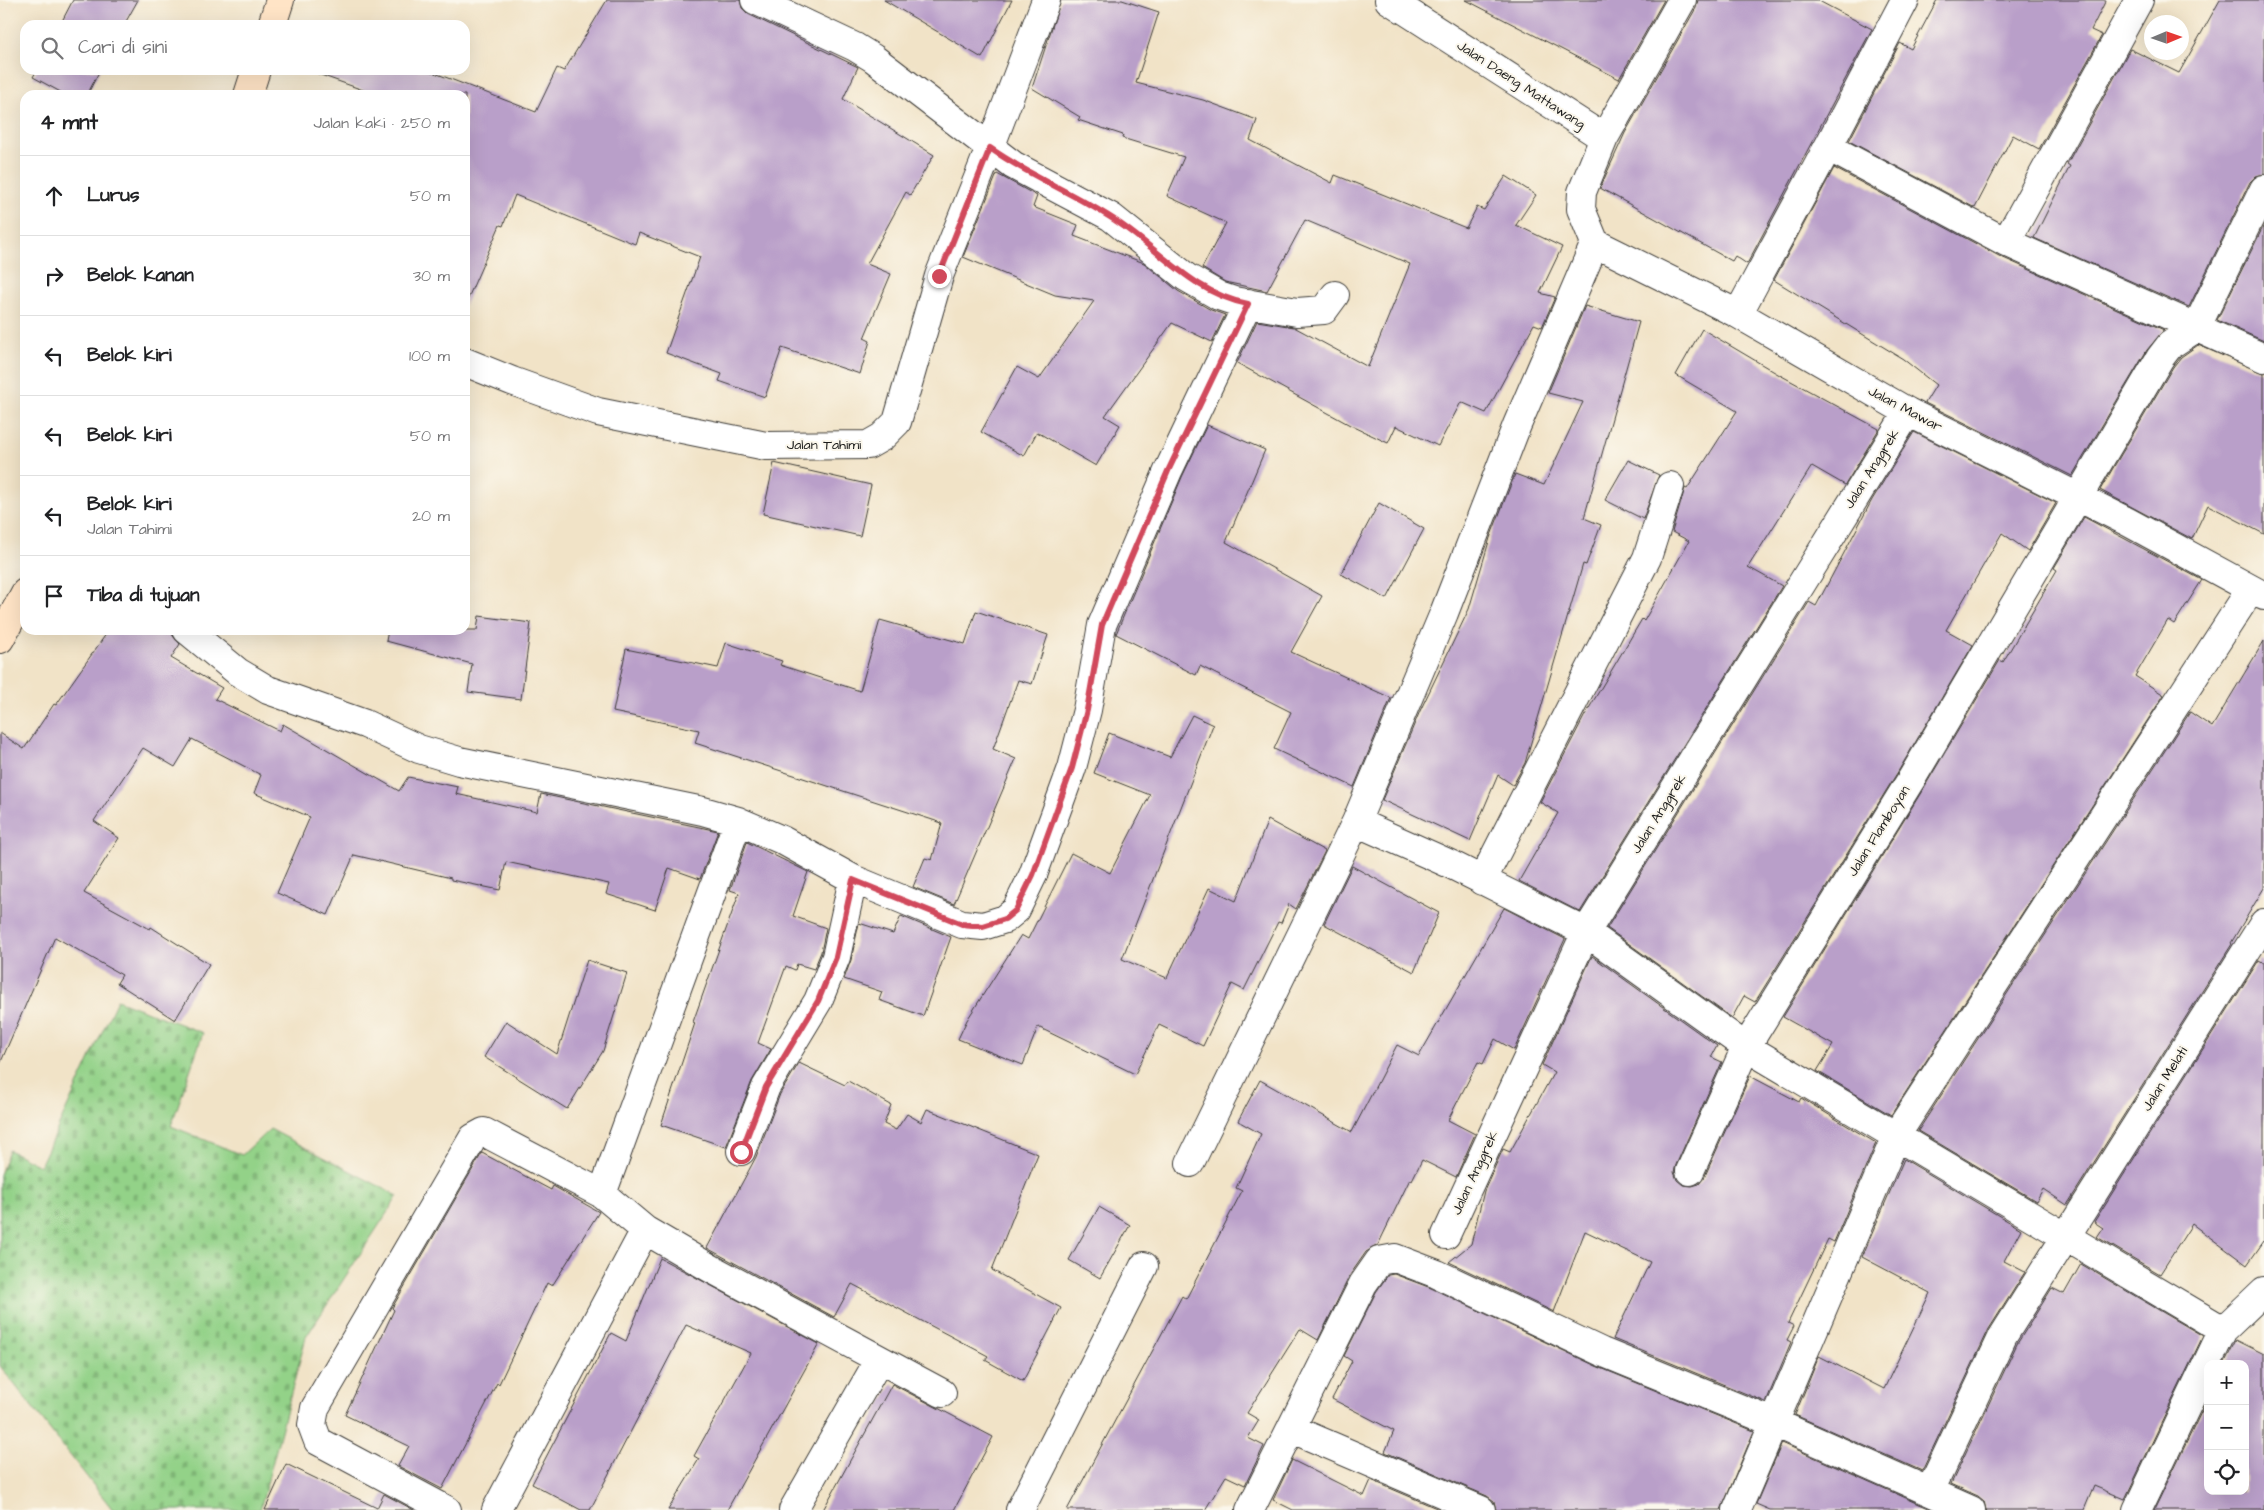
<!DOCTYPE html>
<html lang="id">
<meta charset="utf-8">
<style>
:root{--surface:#fff;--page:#f6f6f6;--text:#202124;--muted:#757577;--line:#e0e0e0}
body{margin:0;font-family:"Architects Daughter",sans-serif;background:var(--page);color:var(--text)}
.controls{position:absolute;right:15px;bottom:15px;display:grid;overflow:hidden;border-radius:10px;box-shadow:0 5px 20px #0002}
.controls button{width:45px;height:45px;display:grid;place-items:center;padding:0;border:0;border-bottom:1px solid var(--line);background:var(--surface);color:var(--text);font:25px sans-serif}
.compass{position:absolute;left:2144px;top:15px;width:45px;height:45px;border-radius:50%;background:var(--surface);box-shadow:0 5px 20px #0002;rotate:88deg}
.stop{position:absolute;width:15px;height:15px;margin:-11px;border:4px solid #d1495b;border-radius:50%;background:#fff}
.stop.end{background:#d1495b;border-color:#fff;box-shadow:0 1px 5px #0008}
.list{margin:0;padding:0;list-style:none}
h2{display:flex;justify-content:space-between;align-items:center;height:65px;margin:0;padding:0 20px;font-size:21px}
h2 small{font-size:16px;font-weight:400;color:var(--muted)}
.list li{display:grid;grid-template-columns:32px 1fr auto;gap:15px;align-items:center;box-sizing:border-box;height:80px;padding:0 20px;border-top:1px solid var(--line)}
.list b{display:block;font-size:19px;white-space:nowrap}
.list p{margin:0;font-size:16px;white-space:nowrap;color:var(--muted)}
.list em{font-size:16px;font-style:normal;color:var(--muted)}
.icon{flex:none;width:28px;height:28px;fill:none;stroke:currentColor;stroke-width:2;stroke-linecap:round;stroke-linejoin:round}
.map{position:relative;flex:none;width:2264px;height:1510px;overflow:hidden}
.search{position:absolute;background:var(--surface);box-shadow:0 5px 20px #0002;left:20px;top:20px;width:450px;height:55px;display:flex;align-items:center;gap:12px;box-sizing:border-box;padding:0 18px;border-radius:15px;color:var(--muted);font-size:19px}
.panel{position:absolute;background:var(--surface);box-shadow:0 5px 20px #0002;left:20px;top:90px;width:450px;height:545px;border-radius:15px}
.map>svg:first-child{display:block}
.cemetery{fill:url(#cemetery-stones);stroke:#587752}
.building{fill:#b99fc9}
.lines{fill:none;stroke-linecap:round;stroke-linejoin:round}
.street-casing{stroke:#3c3a36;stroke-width:30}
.secondary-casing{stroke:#3c3a36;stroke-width:30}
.street{stroke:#fff;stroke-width:28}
.secondary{stroke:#ffe4c6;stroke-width:28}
.route{stroke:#d1495b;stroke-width:6}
.labels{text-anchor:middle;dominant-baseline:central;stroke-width:4;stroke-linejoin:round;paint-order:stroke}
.street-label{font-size:14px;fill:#1c1c1c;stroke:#fbf7ec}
</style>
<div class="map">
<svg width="2264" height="1510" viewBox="0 0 2264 1510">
<defs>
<pattern id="cemetery-stones" width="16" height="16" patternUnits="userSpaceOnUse" patternTransform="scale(1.25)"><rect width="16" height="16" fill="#93d288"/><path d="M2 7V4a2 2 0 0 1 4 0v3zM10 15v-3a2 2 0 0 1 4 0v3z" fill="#7eb475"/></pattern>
</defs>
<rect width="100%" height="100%" fill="#fbf7ec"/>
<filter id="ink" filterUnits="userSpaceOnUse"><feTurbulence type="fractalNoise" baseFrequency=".02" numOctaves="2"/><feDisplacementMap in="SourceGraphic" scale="10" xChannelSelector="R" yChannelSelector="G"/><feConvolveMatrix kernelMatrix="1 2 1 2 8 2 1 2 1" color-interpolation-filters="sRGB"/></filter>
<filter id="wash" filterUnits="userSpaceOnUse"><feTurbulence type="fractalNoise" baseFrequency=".0096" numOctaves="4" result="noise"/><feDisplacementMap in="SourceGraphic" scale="20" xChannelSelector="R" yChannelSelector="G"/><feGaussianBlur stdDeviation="1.12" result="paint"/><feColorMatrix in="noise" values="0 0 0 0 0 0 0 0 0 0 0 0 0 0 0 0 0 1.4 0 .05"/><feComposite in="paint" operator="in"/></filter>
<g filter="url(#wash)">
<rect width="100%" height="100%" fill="#f1e3c7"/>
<path class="cemetery" d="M117,1000L203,1033L171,1126L242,1155L270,1129L398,1196L306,1337L260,1510H113L0,1366V1175L9,1150L40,1166Z"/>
<g id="blocks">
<path class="building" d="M73,0H138L124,25H60Z
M607,0H740L742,8L748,14L858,67L843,99L934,155L910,195L906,192L867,264L891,274L864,338L870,341L860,374L782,348L765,397L719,381L722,374L666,353L700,257L639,233L635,244L515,195L503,226L500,225L465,305V95H377L318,74L319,70H427L536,112L557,68L564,71Z
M884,0H1012L982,58Z
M1061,0H1122L1159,12L1136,83L1203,100L1257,120L1250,140L1332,183L1335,175L1466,228L1477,207L1484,210L1506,176L1536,195L1516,225L1562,247L1540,293L1555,297L1542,327L1534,324L1486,413L1461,402L1438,446L1396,426L1388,443L1350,425L1237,363L1257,321L1294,327L1368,367L1410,264L1305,220L1267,291L1225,282L1202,268L1226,223L1167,196L1184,157L1122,138L1123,135L1078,120L1080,117L1032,88Z
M1466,0H1664L1619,79Z
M1698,0H1817L1872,29L1747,264L1735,256L1732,261L1600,188L1625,133L1696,8Z
M1937,0H2106L2091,30L2102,35L2039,149L2013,135L1975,208L1849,141L1900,43L1911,49Z
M2220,0H2264V174L2256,176L2250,182L2189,307L2034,238L2070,166L2067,164L2130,49L2179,73Z
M37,70H100L87,95H66L33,77Z
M1834,168L1999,256L2164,330L2147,350L2072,476L1925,403L1936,385L1903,359L1774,280Z
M997,174L1037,196L1033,207L1078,225L1074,236L1144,263L1178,291L1211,310L1225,315L1212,342L1172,323L1105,416L1120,425L1096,466L1037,432L1024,456L981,432L1017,367L1039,379L1094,301L1055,295L963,257Z
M2264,225V341L2217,320Z
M1585,306L1639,322L1584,518L1601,525L1586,565L1583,564L1525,763L1513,785L1498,775L1470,841L1382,800L1420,711L1469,609L1490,538L1515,474L1544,485L1583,402L1548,393Z
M1702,329L1778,374L1879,429L1845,485L1812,466L1748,567L1782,586L1580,912L1519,881L1558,813L1540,802L1585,715L1642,619L1644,621L1689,541L1672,532L1685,488L1687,489L1737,411L1676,375Z
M2198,345L2264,373V534L2208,505L2192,539L2100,490L2173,367L2181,357Z
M1207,425L1265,450L1226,542L1322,596L1291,652L1391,698L1354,787L1274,749L1291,712L1200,666L1196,675L1116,634L1182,477Z
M1914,432L2056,503L2028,551L2002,533L1946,630L1973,645L1899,770L1755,1002L1744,996L1732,1018L1607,928L1809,602L1816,606L1872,500Z
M1628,460L1659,475L1643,519L1605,500Z
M774,463L871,485L860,536L763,514Z
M1379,503L1424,529L1387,599L1341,574Z
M2084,517L2202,580L2174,624L2168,620L2135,676L2164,695L1891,1115L1817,1071L1833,1045L1783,1017L1925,786L2000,660L2003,662L2057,570L2054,568Z
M976,611L1048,635L1032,684L1018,680L993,749L1016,759L954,904L913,887L925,858L932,860L942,823L695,743L699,730L613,712L626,649L718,668L726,643L782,661L780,665L860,691L880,620L965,644Z
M479,616L531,623L521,699L468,692L472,664L386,641L388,630H477Z
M109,630H172L173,636L180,644L171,658L222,688L215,699L280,731L283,724L399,791L408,777L458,787L456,794L537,812L541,794L718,831L700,879L669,868L655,910L606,894L609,884L506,862L500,890L451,880V878L354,855L328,915L277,893L310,817L254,793L261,775L192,739L175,767L143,748L94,821L119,838L84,893L150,929L151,927L209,964L175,1020L117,983L122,975L55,937L0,1064V733L24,749L54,704L56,705Z
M2264,641V888L2231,943L2232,944L2067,1205L2043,1189L2036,1201L1918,1131L2190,712L2212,727Z
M1192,715L1213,725L1122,959L1167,978L1209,888L1236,901L1268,820L1325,851L1296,909L1289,904L1281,923L1278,922L1244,990L1232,984L1203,1046L1159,1025L1135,1074L1038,1027L1023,1065L958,1039L967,1020L1021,935L1028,939L1071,853L1110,873L1150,795L1094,773L1109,733L1170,757Z
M747,842L808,872L793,916L826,928L821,952L814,969L797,964L795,970L786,966L758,1043L771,1049L752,1081L726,1147L661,1125L695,1023L693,1022L739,893L730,890Z
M1352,866L1439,913L1414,972L1324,924Z
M1504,908L1565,939L1514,1050L1495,1039L1483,1064L1478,1062L1448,1120L1475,1134L1456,1177L1422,1160L1412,1180L1410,1179L1378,1245L1366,1252L1350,1275L1318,1340L1300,1329L1247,1413L1259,1420L1248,1438L1264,1446L1245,1485L1226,1476L1205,1510H1067L1182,1296L1186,1299L1242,1191L1236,1188L1261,1134L1238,1121L1260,1080L1352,1132L1397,1045L1419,1056Z
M901,916L951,937L923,1016L879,1000L882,992L844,979L851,960L859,923L893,934Z
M1592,956L1717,1046L1711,1057L1722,1062L1676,1165L1674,1172L1677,1180L1683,1185L1692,1186L1699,1184L1704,1178L1750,1076L1799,1102L1801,1098L1876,1143L1834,1242L1828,1239L1788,1323L1794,1326L1787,1340L1791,1342L1766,1402L1613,1339L1650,1262L1585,1231L1554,1312L1449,1262L1471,1244L1484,1191L1503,1149L1510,1152L1554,1072L1542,1065Z
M587,960L627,973L603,1051L567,1109L484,1057L506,1021L557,1054Z
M2259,960L2264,963V1241L2247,1265L2192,1224L2160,1274L2097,1237L2103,1228L2094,1222Z
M799,1063L845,1085L848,1081L891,1105L884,1124L896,1130L907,1114L921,1122L927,1109L1038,1154L992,1270L1061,1308L1023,1381L985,1360L988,1356L852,1284L834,1317L707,1248L756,1157L780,1094Z
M482,1153L551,1190L553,1186L599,1212L552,1286L547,1283L499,1384L497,1383L442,1489L398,1466L409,1446L345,1415L394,1310L392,1308Z
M1904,1159L2021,1229L2004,1261L2025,1272L1989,1329L1922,1471L1795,1415L1819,1356L1884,1389L1930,1293L1862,1257Z
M1099,1207L1130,1225L1100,1278L1069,1260Z
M660,1258L819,1344L727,1510H668L699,1459L694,1456L751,1353L686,1325L590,1510H581L532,1484L611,1333L626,1341Z
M2081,1264L2203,1336L2125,1499L2094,1486L2084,1510H1986L1984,1501L1978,1496L1951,1484L2017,1344L2052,1288L2064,1294Z
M1394,1274L1431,1288L1596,1366L1754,1431L1721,1510H1496L1494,1501L1487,1496L1385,1452L1394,1431L1332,1399L1352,1361L1344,1356L1376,1292L1388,1275Z
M2236,1340L2264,1354V1510H2154L2208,1398V1491H2245V1364H2224Z
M892,1384L993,1437L954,1510H823Z
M1782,1443L1933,1510H1770L1756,1504Z
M1292,1460L1364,1496L1371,1480L1441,1510H1293L1273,1500Z
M286,1464L377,1508L384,1494L414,1510H265Z"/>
</g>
</g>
<g filter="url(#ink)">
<use href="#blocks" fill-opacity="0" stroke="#3c3a36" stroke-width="1"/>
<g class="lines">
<defs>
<path id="street" d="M755,0L855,47L873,58L1013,165L1111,217L1186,277L1219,296L1234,301L1297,312L1324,310L1335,295
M1389,0L1604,138L1582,192L1581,209L1595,243L1738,314L1908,412L2128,522L2264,596
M1905,0L1828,147L2006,242L2264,358
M1604,138L1682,0
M2006,242L2139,0
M1595,243L1517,425L1444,613L1356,822L1450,864L1586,932L1746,1047L2223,1330L2264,1291
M1738,314L1828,147
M465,362L512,381L598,412L766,446L868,445L882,437L897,422L939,276L990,148L1046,0
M187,630L238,672L268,690L365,724L419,749L459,761L703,811L738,821L782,840L853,879L962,924L983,926L1005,919L1016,910L1033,875L1072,768L1087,710L1102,625L1168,471L1248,303
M1482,881L1647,558L1670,486
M741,1151L766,1087L818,1001L836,957L853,879
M1190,1163L1356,822
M1690,1171L1746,1047L1912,778L2160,358L2170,345L2196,328L2264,189
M602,1194L738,821
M1446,1235L1586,932L1908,412
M1292,1429L1481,1510
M1930,1491L2003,1336L2264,923
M447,1510L318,1441L312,1425L315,1408L473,1138L484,1132L602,1194L645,1230L710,1268L942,1393
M496,1510L645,1230
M793,1510L879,1360
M1020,1510L1144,1266
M1250,1510L1363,1284L1379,1261L1395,1258L1437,1274L1602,1352L1773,1422L1971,1510
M1737,1510L1897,1134L2251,589
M2137,1510L2223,1330"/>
<path id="secondary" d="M272,25L280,0
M248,95L256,70
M0,639L25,593"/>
</defs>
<use href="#street" class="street-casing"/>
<use href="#secondary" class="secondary-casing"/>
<use href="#street" class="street"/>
<use href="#secondary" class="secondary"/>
</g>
</g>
<g class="lines" filter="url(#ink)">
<path class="route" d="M741,1152L766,1087L818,1001L836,957L853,880L962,924L983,926L1005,919L1016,910L1033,875L1072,768L1087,710L1102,625L1168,471L1248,304C1191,293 1157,246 1110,217C1071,192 1028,175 990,148L939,276"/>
</g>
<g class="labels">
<g class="street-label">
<text transform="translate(1521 85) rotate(33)">Jalan Daeng Mattawang</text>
<text transform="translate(1905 409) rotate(28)">Jalan Mawar</text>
<text x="824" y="445">Jalan Tahimi</text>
<text transform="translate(1872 469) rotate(-58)">Jalan Anggrek</text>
<text transform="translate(1659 814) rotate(-58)">Jalan Anggrek</text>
<text transform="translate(1879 831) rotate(-58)">Jalan Flamboyan</text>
<text transform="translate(2165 1079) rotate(-58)">Jalan Melati</text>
<text transform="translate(1475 1173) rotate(-65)">Jalan Anggrek</text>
</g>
</g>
</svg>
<div class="controls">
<button>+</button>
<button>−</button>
<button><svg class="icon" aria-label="locate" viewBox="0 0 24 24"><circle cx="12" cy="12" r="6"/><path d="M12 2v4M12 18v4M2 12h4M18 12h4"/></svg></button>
</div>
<svg class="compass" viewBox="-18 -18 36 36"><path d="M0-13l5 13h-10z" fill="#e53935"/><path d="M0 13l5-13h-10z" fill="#757577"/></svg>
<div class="stop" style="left:741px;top:1152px"></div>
<div class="stop end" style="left:939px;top:276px"></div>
<div class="search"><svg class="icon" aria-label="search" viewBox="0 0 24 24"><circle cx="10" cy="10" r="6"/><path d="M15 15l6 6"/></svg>Cari di sini</div>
<section class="panel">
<h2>4 mnt<small>Jalan kaki · 250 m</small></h2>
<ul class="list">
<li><svg class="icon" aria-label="ahead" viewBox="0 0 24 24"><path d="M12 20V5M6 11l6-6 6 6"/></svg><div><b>Lurus</b></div><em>50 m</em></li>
<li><svg class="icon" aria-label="right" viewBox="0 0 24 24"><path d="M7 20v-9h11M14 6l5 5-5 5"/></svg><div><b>Belok kanan</b></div><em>30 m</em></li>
<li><svg class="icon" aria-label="left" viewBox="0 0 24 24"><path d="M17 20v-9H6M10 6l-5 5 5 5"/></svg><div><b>Belok kiri</b></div><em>100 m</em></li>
<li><svg class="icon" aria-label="left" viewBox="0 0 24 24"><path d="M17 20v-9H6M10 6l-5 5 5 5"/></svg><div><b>Belok kiri</b></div><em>50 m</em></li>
<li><svg class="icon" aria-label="left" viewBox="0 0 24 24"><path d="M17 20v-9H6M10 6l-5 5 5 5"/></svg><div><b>Belok kiri</b><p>Jalan Tahimi</p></div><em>20 m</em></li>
<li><svg class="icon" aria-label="arrive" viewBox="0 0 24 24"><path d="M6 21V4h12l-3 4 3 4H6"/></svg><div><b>Tiba di tujuan</b></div></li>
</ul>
</section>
</div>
